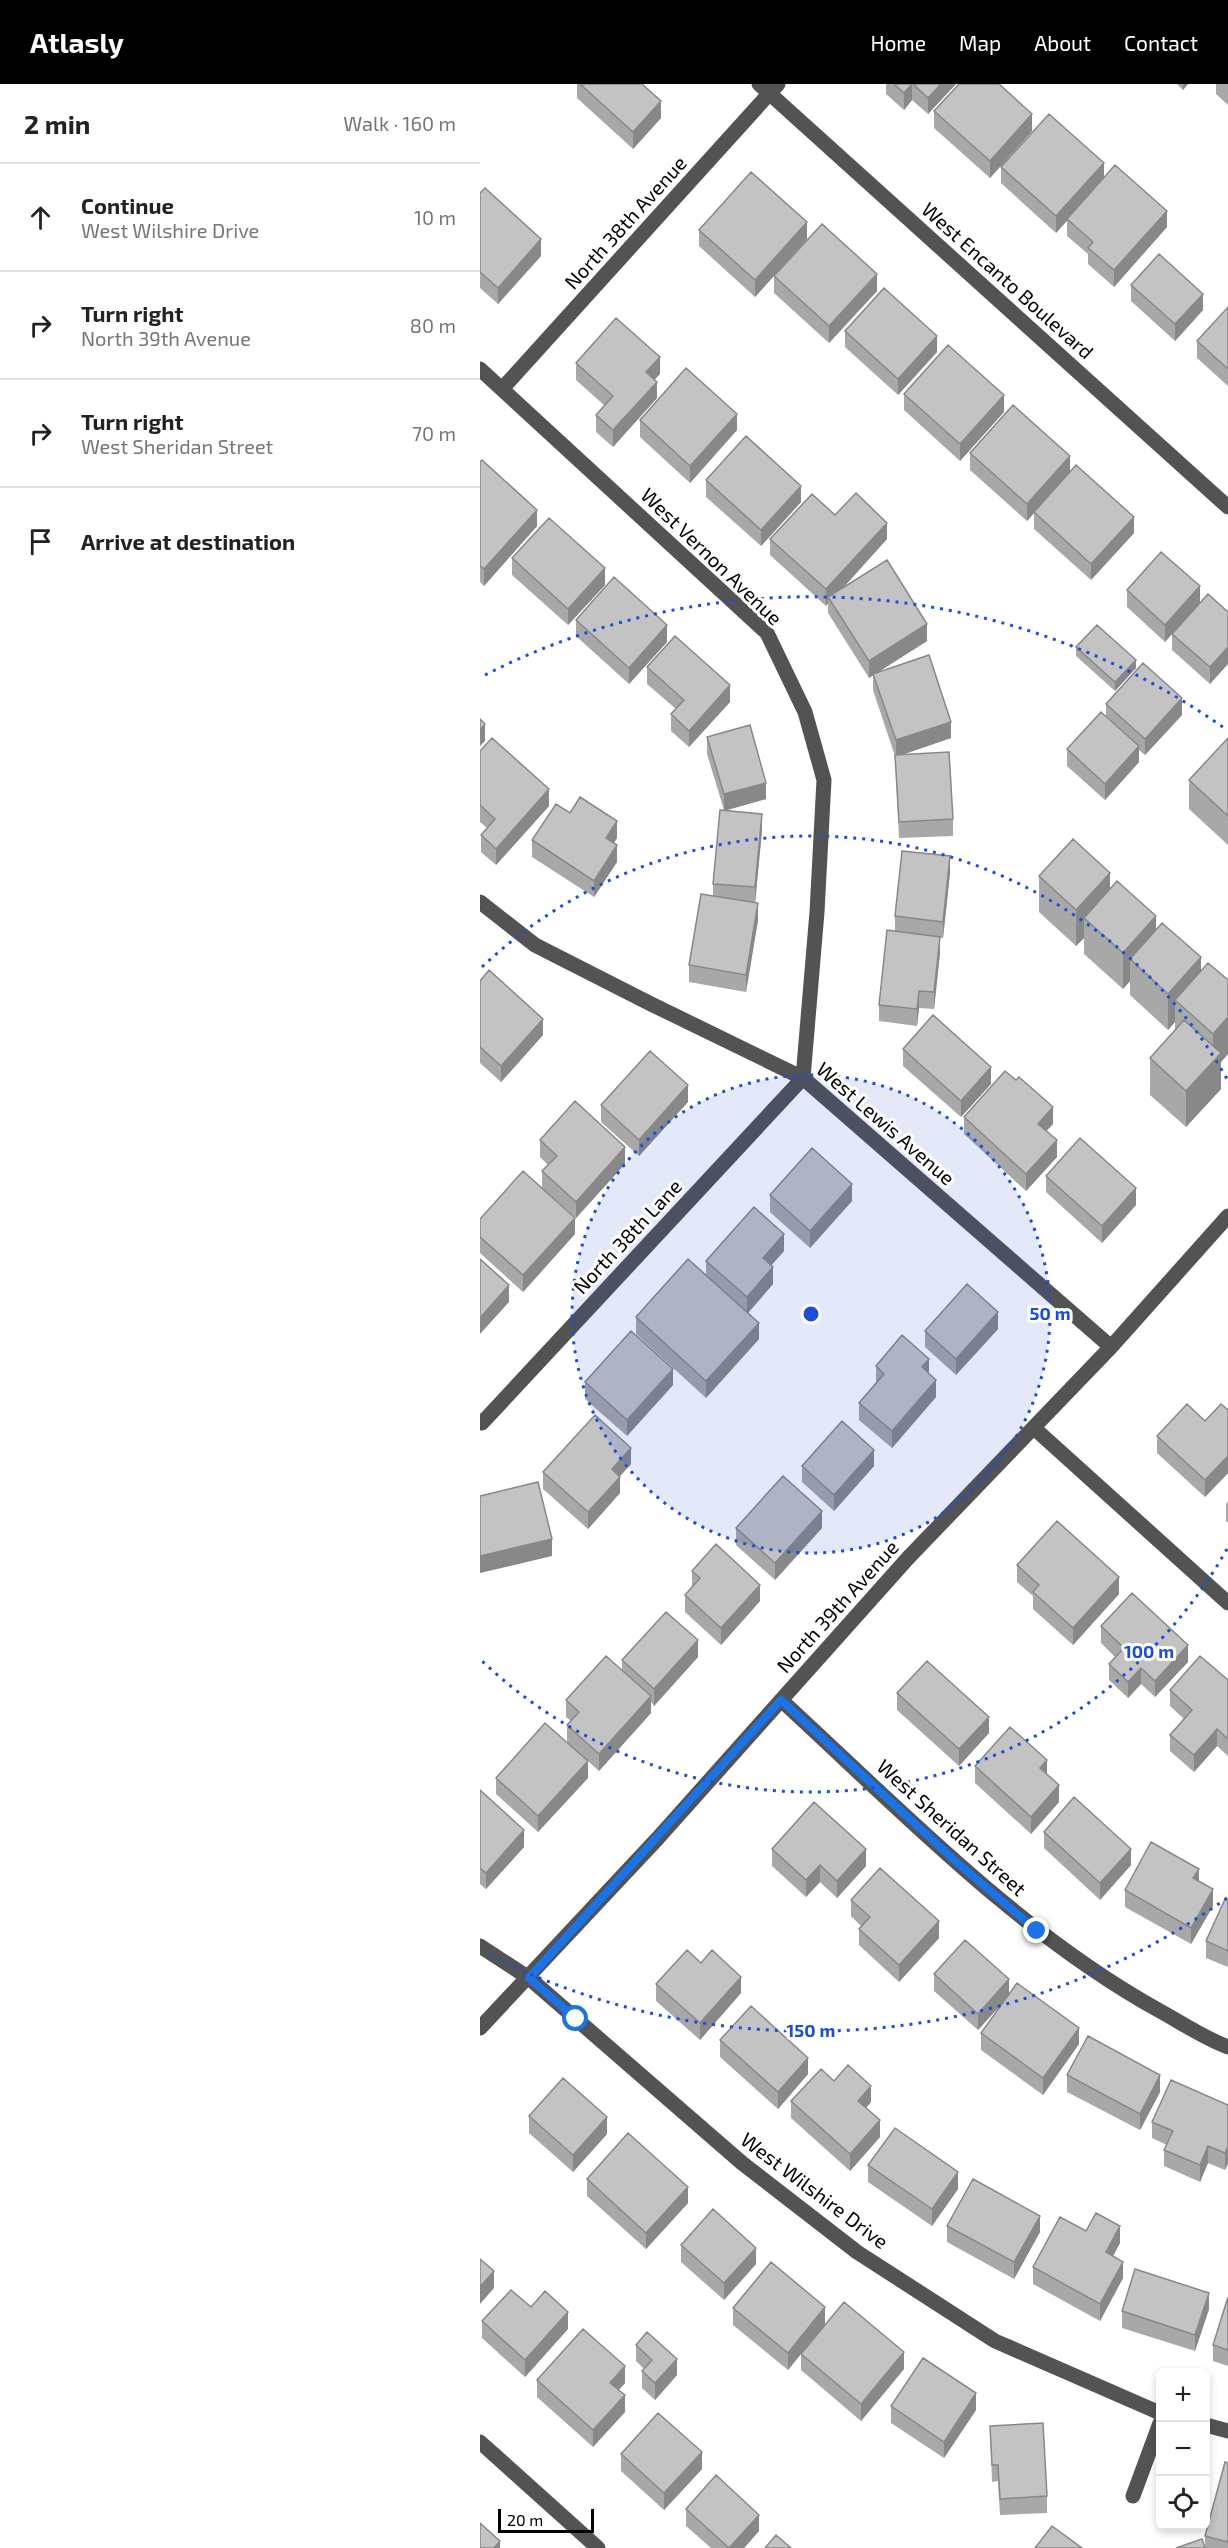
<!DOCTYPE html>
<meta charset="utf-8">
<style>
:root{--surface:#fff;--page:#f6f6f6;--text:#222;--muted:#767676;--line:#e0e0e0;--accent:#000}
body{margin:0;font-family:"Exo 2",sans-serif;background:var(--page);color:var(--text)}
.controls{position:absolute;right:18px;bottom:18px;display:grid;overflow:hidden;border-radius:9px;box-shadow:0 3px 9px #0003}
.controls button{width:54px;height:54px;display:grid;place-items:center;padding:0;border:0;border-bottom:2px solid var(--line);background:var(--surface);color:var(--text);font:30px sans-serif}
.scale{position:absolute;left:18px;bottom:15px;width:96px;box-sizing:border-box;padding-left:6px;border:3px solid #000;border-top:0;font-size:16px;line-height:21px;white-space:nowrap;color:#000;-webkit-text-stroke:4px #fff;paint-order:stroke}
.stop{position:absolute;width:18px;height:18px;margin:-14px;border:4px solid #1a73e8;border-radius:50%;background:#fff}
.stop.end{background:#1a73e8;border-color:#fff;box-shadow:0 2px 6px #0008}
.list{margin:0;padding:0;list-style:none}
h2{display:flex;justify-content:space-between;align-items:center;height:78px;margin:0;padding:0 24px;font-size:26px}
h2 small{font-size:20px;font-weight:400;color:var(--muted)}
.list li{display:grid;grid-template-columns:39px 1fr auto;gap:18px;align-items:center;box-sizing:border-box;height:108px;padding:0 24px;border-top:2px solid var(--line)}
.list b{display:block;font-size:22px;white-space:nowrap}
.list p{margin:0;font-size:20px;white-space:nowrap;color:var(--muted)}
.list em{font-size:20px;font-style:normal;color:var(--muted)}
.icon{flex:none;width:33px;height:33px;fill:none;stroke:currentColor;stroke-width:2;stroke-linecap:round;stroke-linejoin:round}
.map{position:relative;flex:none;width:748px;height:2464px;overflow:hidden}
header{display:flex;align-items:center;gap:36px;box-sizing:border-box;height:84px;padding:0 30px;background:var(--accent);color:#fff}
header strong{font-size:28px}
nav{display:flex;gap:33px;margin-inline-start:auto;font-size:21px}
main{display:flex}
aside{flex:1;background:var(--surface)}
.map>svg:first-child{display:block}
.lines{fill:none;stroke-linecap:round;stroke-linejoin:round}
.minor{stroke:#535353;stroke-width:15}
.wall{fill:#a8a8a8}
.shaded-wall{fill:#888}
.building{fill:#c3c3c3;stroke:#888;stroke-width:1.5}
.route{stroke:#1a73e8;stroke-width:8}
.ring{fill:none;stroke:#1d4ed8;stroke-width:3;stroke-dasharray:3 6}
.labels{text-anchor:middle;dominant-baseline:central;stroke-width:6;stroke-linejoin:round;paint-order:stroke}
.street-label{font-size:20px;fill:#000;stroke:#fff}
.centre{fill:#1d4ed8;stroke:#fff;stroke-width:3}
.ring-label{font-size:18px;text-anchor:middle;font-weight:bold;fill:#1d4ed8;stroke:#fff;stroke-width:6;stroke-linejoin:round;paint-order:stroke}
</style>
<header>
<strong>Atlasly</strong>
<nav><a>Home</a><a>Map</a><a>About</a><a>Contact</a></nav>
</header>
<main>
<aside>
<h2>2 min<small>Walk · 160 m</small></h2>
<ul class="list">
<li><svg class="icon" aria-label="ahead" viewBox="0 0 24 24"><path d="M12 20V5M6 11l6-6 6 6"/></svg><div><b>Continue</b><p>West Wilshire Drive</p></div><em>10 m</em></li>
<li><svg class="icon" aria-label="right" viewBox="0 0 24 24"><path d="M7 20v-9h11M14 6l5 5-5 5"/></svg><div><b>Turn right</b><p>North 39th Avenue</p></div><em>80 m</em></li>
<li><svg class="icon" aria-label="right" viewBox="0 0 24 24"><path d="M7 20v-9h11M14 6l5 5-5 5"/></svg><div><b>Turn right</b><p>West Sheridan Street</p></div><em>70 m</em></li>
<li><svg class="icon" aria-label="arrive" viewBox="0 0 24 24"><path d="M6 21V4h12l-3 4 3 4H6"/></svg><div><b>Arrive at destination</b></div></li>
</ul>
</aside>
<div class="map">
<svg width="748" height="2464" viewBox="0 0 748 2464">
<rect width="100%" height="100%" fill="#fff"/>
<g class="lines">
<path class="minor" d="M279,0L748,423
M0,285L287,549L325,628L344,696L337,828L323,994L2,1339L0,1337
M22,305L298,0
M0,818L55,861L171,920L323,994L631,1263
M554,1344L748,1519
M301,1616C421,1726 536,1847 680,1927C702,1939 724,1954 748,1963
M0,1862L49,1894L262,2079L377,2168L515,2257L680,2329
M0,1944L178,1754L428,1474L631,1263L748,1132
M726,2341L748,2347
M0,2358L118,2464
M653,2412L680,2339"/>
</g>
<path class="wall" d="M97,0H162L181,34L153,65L97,14Z
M406,0H476L448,30L432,16L424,26L406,10Z
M697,0H708L703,6Z
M736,0H748V21L736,10Z
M454,27L552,47L510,94L454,44Z
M521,83L624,94L687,143L634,203L608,180V170L587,152V136L576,149L521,99Z
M0,109L61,172L18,220L0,204Z
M219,146L327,155L275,213L219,162Z
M294,192L397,207L349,259L294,209Z
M651,201L723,226L695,257L651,217Z
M748,223V302L717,274V257Z
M365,247L457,268L418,311L365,263Z
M96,279L180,290L174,295L177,314L133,363L116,348V331L125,322L96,296Z
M424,310L524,328L480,377L424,326Z
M160,336L257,346L210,399L160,353Z
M490,369L590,388L654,449L611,496L554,445V429L547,437L490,386Z
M0,378L57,442L4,502L0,498Z
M226,396L321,418L281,462L226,413Z
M355,431L407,455L363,504L447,557L398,588L471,654L422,670L473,735V752L419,754L415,672L393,606V591L389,594L348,529V519L346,522L290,471V455Z
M32,474L125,501L88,541L32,491Z
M720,502L685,558L647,523V506Z
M748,528L730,600L692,566V550Z
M96,536L187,558L149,600L96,552Z
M596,563L656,584L635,607L596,572Z
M167,583L250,618L209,663L191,647V630L196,625L167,600Z
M626,620L702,631L665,671L659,666V678L625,716L587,682V665L626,632Z
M227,653L286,715L246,726L282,746L275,819L278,836L266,908L209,898V881L233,812V800L244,726L227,670Z
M748,654V761L709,725V696Z
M0,667L69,722L16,781L1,768V751L7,744L0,738Z
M90,729L137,754L134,759L137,778L114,813L52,773V756Z
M470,789L463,854H460V869L454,925L439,924L437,942L399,937V921L415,847V832Z
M559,792L630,804L721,887L748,896V970L741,978V1005L706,1043L670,1011V974L695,946V938L688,946L650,911V897L643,905L604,870V854L596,862L559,828Z
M0,897L63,951L21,998L0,979Z
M423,965L511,1000L481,1033L423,982Z
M536,996L573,1040L566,1047L577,1073L546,1107L484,1050V1033Z
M208,1018L159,1072L121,1038V1021Z
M60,1056L145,1080L96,1134L62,1104V1087L68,1081L60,1073Z
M566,1092L656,1121L622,1159L566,1108Z
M290,1111L372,1117L330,1164L290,1128Z
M0,1135L95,1150L43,1208L0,1169Z
M304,1167L291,1181L293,1200L268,1229L279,1255L226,1314L156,1250V1233L226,1191V1177Z
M518,1245L476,1291L445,1263V1247Z
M396,1282L449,1290L456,1313L412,1364L379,1336V1319L396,1299Z
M105,1298L193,1301L147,1352L105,1315Z
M748,1326V1389L725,1413L677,1369V1352L725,1337Z
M151,1380L140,1392V1409L108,1445L63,1405V1388Z
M322,1382H394L354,1427L322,1398Z
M748,1417V1439L746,1437V1420Z
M256,1444H342L295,1496L256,1461Z
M537,1481L639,1510L593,1561L553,1525V1512L537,1498Z
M212,1487L280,1517L241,1561L205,1528V1511L212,1504Z
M621,1542L708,1578L675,1613L661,1600L648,1614L629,1596V1580L635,1573L621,1559Z
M218,1573L174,1622L171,1618V1629L119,1687L87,1658V1641L91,1637L86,1633V1616L142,1587V1576Z
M748,1596V1672L737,1662L714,1688L690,1667V1651L704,1635L690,1622V1606Z
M417,1609L509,1649L479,1682L417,1626Z
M495,1682L567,1690L579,1718L551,1750L495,1699Z
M16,1694H108L58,1748L16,1710Z
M0,1706L44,1763L6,1805L0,1800Z
M564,1748L651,1781L620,1816L564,1764Z
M292,1765L386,1782L357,1814L340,1798L326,1813L292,1782Z
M719,1797L733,1822L711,1860L645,1823V1806Z
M371,1816L459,1854L419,1898L379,1861V1845L381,1842L371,1832Z
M748,1817V1883L726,1874V1857Z
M221,1879L261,1909L220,1956L176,1917V1900Z
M454,1890L529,1910L599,1960L563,2011L501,1966V1949L522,1919L498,1946L454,1907Z
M240,1956L328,1990L298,2025L240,1973Z
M587,1991L680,2008L660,2046L587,2008Z
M354,1997L391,2018L386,2024L400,2053L370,2087L311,2034V2017Z
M748,2021V2079L745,2086L728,2079L720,2098L684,2082V2066L687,2061L672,2054V2038Z
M49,2032L127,2050L93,2088L49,2049Z
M388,2081L478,2105L452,2142L388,2098Z
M107,2095L208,2119L166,2165L107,2112Z
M467,2142L560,2148L534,2195L467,2158Z
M606,2147L640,2159L633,2172L643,2194L620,2237L553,2200V2183Z
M201,2161L276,2180L244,2216L201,2178Z
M748,2213V2282L733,2277V2261Z
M51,2223L88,2245L45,2293L2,2254V2237Z
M253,2224L345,2240L424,2285L381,2337L321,2286V2270L308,2286L253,2241Z
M729,2225L715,2267L642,2244V2227Z
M156,2261L197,2291L175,2316L162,2304V2287L164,2285L156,2277Z
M57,2296L145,2299L139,2306L145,2328L113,2363L57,2313Z
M411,2322L496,2326L464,2374L411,2339Z
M510,2342L567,2412V2429L520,2431L518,2397L512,2398Z
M141,2370L222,2385L184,2426L141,2387Z
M748,2379V2464H725V2452Z
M206,2425L279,2447L264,2464H231L206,2442Z"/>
<path class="shaded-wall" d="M432,0V16L424,26V9Z
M461,0H476L448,30V14Z
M703,0H708L703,6Z
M181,17V34L153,65V48Z
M552,30V47L510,94V77Z
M624,79V96L576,149V132Z
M687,127V143L634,203V186Z
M327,138V155L275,213V196Z
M61,155V172L18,220V204Z
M397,190V207L349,259V242Z
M723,210V226L695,257V240Z
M457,252V268L418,311V295Z
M180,273V290L166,305V288Z
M177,298V314L133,363V346Z
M524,311V328L480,377V360Z
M257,330V346L210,399V382Z
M590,372V389L547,437V420Z
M321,402V418L281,462V446Z
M57,426V442L4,502V485Z
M654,433V449L611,496V480Z
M407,439V455L351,517L348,513V519L346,522V505Z
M125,484V501L88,541V525Z
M720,502V519L685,558V541Z
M447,540V557L389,594V577Z
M187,541V558L149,600V584Z
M748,563V580L730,600V583Z
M656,576V584L635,607V598Z
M250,601V618L209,663V647Z
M702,614V631L665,671V655Z
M471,638V654L416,673V656Z
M5,640V657L0,662V646Z
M659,662V678L625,716V700Z
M286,699V715L244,727V710Z
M69,705V722L16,781V765Z
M282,730V746L275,820V803Z
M137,737V754L126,770V754Z
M137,761V778L114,813V797Z
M470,772V789L463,854V838Z
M630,789V825L604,834V854L596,862V826Z
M278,819V836L266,908V891Z
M676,832V868L650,875V897L643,905V869Z
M460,853V869L454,925V908Z
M721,873V910L695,916V938L688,946V910Z
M439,907V924L437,942V925Z
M748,933V970L741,978V1005L706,1043V1007L733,977V950Z
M63,935V951L21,998V982Z
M511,983V1000L481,1033V1017Z
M208,1001V1018L159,1072V1056Z
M573,1023V1040L558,1056V1040Z
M577,1056V1073L546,1107V1090Z
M145,1063V1080L96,1134V1118Z
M372,1100V1117L330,1164V1147Z
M656,1104V1121L622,1159V1142Z
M95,1134V1150L43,1208V1191Z
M304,1150V1167L283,1191V1174Z
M293,1183V1200L267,1230V1213Z
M29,1201V1218L0,1250V1234Z
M518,1228V1245L476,1291V1275Z
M279,1239V1255L226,1314V1297Z
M449,1275V1291L442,1283Z
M193,1285V1301L147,1352V1336Z
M456,1296V1313L412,1364V1347Z
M151,1364V1380L132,1401V1385Z
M394,1366V1382L354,1427V1411Z
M748,1372V1389L725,1413V1396Z
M140,1393V1409L108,1445V1428Z
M342,1427V1444L295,1496V1479Z
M72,1455V1472L0,1489V1472Z
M639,1493V1510L593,1561V1544Z
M280,1501V1517L241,1561V1544Z
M218,1556V1573L174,1622V1605Z
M708,1561V1578L675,1613V1597Z
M661,1584V1600L648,1614V1598Z
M171,1612V1629L119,1687V1670Z
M509,1633V1649L479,1682V1665Z
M737,1645V1662L714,1688V1671Z
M567,1676V1693L560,1684Z
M108,1677V1694L58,1748V1732Z
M579,1701V1718L551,1750V1733Z
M44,1746V1763L6,1805V1789Z
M386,1765V1782L357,1814V1797Z
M651,1765V1781L620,1816V1799Z
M340,1781V1798L326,1813V1796Z
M719,1785V1801L713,1794Z
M733,1805V1822L711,1860V1844Z
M459,1837V1854L419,1898V1881Z
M261,1893V1909L220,1956V1939Z
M529,1895V1912L498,1946V1930Z
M599,1944V1960L563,2011V1994Z
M328,1974V1990L298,2025V2008Z
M680,1991V2008L660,2046V2030Z
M391,2002V2018L378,2033V2017Z
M127,2033V2050L93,2088V2071Z
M400,2036V2053L370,2087V2070Z
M728,2062V2079L720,2098V2081Z
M748,2062V2079L745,2086V2069Z
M478,2088V2105L452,2142V2125Z
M208,2103V2119L166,2165V2149Z
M560,2132V2148L534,2195V2178Z
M640,2142V2159L626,2185V2168Z
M276,2164V2180L244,2216V2199Z
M643,2178V2194L620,2237V2220Z
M14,2187V2204L0,2220V2203Z
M729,2209V2225L715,2267V2251Z
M345,2223V2240L308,2286V2269Z
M88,2228V2245L45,2293V2276Z
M424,2268V2285L381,2337V2320Z
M197,2275V2291L175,2316V2299Z
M145,2282V2299L130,2315V2299Z
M496,2309V2326L464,2374V2358Z
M145,2311V2328L113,2363V2346Z
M222,2368V2385L184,2426V2409Z
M279,2431V2447L264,2464H249Z
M20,2457V2464H14Z"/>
<path class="building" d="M100,0H162L181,17L153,48Z
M414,0H432L424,9Z
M433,0H461L448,14Z
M479,0H519L552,30L510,77L454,27Z
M569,30L624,79L576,132L521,83Z
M635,81L687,127L634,186L608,164L613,158L587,135Z
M271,88L327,138L275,196L219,146Z
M5,104L61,155L18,204L0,188V109Z
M342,140L397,190L349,242L294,192Z
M679,170L723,210L695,240L651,201Z
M404,204L457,252L418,295L365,247Z
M748,223V285L717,257Z
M136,234L180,273L166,288L177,298L133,346L116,331L133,312L96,279Z
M468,261L524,311L480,360L424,310Z
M206,284L257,330L210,382L160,336Z
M533,321L590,372L547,420L490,369Z
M266,352L321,402L281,446L226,396Z
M2,376L57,426L4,485L0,482V378Z
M596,381L654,433L611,480L554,428Z
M376,409L407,439L346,505L290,455L332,410L355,431Z
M69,434L125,484L88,525L32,474Z
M681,468L720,502L685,541L647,506Z
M407,476L447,540L389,577L348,513Z
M134,493L187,541L149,584L96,536Z
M728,510L748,528V563L730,583L692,550Z
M617,541L656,576L635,598L596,563Z
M195,552L250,601L209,647L191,630L204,616L167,583Z
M449,571L471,638L416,656L393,590Z
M663,579L702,614L665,655L626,620Z
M621,628L659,662L625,700L587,665Z
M0,635L5,640L0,646Z
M270,641L286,699L244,710L227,653Z
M12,654L69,705L16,765L1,751L15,735L0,721V667Z
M748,654V732L709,696Z
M469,668L473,735L419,738L415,671Z
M100,713L137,737L126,754L137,761L114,797L52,756L76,720L90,729Z
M240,726L282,730L275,803L233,800Z
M593,755L630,789L596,826L559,792Z
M422,767L470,772L463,838L415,832Z
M637,797L676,832L643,869L604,834Z
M221,810L278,819L266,891L209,881Z
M682,839L721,873L688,910L650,875Z
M407,846L460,853L454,908L439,907L437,925L399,921Z
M728,879L748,896V933L733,950L695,916Z
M9,886L63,935L21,982L0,963V897Z
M453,931L511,983L481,1017L423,965Z
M704,936L741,969L706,1007L670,974Z
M170,967L208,1001L159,1056L121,1021Z
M525,987L536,996L539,993L573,1023L558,1040L577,1056L546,1090L484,1033Z
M95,1017L145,1063L96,1118L62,1087L77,1072L60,1056Z
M600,1054L656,1104L622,1142L566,1092Z
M332,1064L372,1100L330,1147L290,1111Z
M43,1087L95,1134L43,1191L0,1153V1135Z
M274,1123L304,1150L283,1174L293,1183L267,1213L226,1177Z
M0,1175L29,1201L0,1234Z
M208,1175L279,1239L226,1297L156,1233Z
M487,1200L518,1228L476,1275L445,1247Z
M151,1247L193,1285L147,1336L105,1298Z
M422,1251L449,1275L442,1283L456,1296L412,1347L379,1319L404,1290L396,1282Z
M707,1320L725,1337L741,1320L748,1326V1372L725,1396L677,1352Z
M115,1331L151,1364L132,1385L140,1393L108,1428L63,1388Z
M362,1337L394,1366L354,1411L322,1382Z
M303,1392L342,1427L295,1479L256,1444Z
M58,1398L72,1455L0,1472V1412Z
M577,1437L639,1493L593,1544L553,1508L559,1501L537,1481Z
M236,1460L280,1501L241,1544L205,1511L220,1494L212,1487Z
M652,1509L708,1561L675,1597L661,1584L648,1598L629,1580L644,1564L621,1542Z
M186,1528L218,1556L174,1605L142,1576Z
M126,1572L171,1612L119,1670L87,1641L99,1628L86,1616Z
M720,1572L748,1596V1655L737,1645L714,1671L690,1651L712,1626L690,1606Z
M447,1577L509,1633L479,1665L417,1609Z
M65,1639L108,1677L58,1732L16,1694Z
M530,1643L567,1676L560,1684L579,1701L551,1733L495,1682Z
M0,1706L44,1746L6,1789L0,1784Z
M594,1713L651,1765L620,1799L564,1748Z
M334,1718L386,1765L357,1797L340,1781L326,1796L292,1765Z
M671,1758L719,1785L713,1794L733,1805L711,1844L645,1806Z
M400,1784L459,1837L419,1881L379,1845L390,1833L371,1816Z
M745,1815L748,1817V1867L726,1857Z
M485,1856L529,1895L498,1930L454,1890Z
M207,1866L221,1879L232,1866L261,1893L220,1939L176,1900Z
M537,1899L599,1944L563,1994L501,1949Z
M271,1922L328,1974L298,2008L240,1956Z
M608,1952L680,1991L660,2030L587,1991Z
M368,1981L391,2002L378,2017L400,2036L370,2070L311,2017L341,1985L354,1997Z
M83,1994L127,2033L93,2071L49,2032Z
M691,1996L748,2021V2062L745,2069L728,2062L720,2081L684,2066L693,2047L672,2038Z
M415,2044L478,2088L452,2125L388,2081Z
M148,2049L208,2103L166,2149L107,2095Z
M493,2095L560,2132L534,2178L467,2142Z
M233,2125L276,2164L244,2199L201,2161Z
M616,2129L640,2142L626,2168L643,2178L620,2220L553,2183L580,2133L606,2147Z
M0,2175L14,2187L0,2203Z
M291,2178L345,2223L308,2269L253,2224Z
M655,2185L729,2209L715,2251L642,2227Z
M31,2206L51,2223L65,2207L88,2228L45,2276L2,2237Z
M748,2213V2266L733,2261Z
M364,2218L424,2268L381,2320L321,2270Z
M103,2245L145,2282L130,2299L145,2311L113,2346L57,2296Z
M167,2248L197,2275L175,2299L162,2287L172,2276L156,2261Z
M443,2274L496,2309L464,2358L411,2322Z
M178,2329L222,2368L184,2409L141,2370Z
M563,2339L567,2412L520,2415L518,2381H512L510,2342Z
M745,2378L748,2379V2458L725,2452Z
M236,2391L279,2431L249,2464L206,2425Z
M0,2439L20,2457L14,2464H0Z
M572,2442L602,2464H555Z
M296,2451L311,2464H285Z
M722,2455L725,2464H696Z"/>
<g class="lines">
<path class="route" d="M96,1935L49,1894L301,1616L474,1776L557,1847"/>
</g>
<circle cx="331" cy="1230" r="239" fill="#1d4ed8" fill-opacity=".12"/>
<g class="ring">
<circle cx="331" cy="1230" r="239"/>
<path d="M747 1465A478 478 0 0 1 2 1577M2 883A478 478 0 0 1 747 995"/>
<path d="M747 1814A717 717 0 0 1 5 1869M5 591A717 717 0 0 1 747 646"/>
</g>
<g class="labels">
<g class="street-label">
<text transform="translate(145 138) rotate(-48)">North 38th Avenue</text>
<text transform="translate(528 196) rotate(42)">West Encanto Boulevard</text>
<text transform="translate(232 472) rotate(44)">West Vernon Avenue</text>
<text transform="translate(406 1039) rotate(41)">West Lewis Avenue</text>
<text transform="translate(147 1152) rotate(-47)">North 38th Lane</text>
<text transform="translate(357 1522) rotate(-48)">North 39th Avenue</text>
<text transform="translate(472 1743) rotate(42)">West Sheridan Street</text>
<text transform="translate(335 2106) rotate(37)">West Wilshire Drive</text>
</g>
</g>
<circle cx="331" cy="1230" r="9" class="centre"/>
<g class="ring-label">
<text x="570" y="1236">50 m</text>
<text x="669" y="1574">100 m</text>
<text x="331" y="1953">150 m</text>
</g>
</svg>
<div class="controls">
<button>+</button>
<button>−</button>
<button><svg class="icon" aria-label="locate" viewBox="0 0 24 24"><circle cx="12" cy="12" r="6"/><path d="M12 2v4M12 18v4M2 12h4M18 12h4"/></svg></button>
</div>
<div class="scale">20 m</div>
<div class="stop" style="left:96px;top:1935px"></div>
<div class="stop end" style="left:557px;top:1847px"></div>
</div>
</main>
